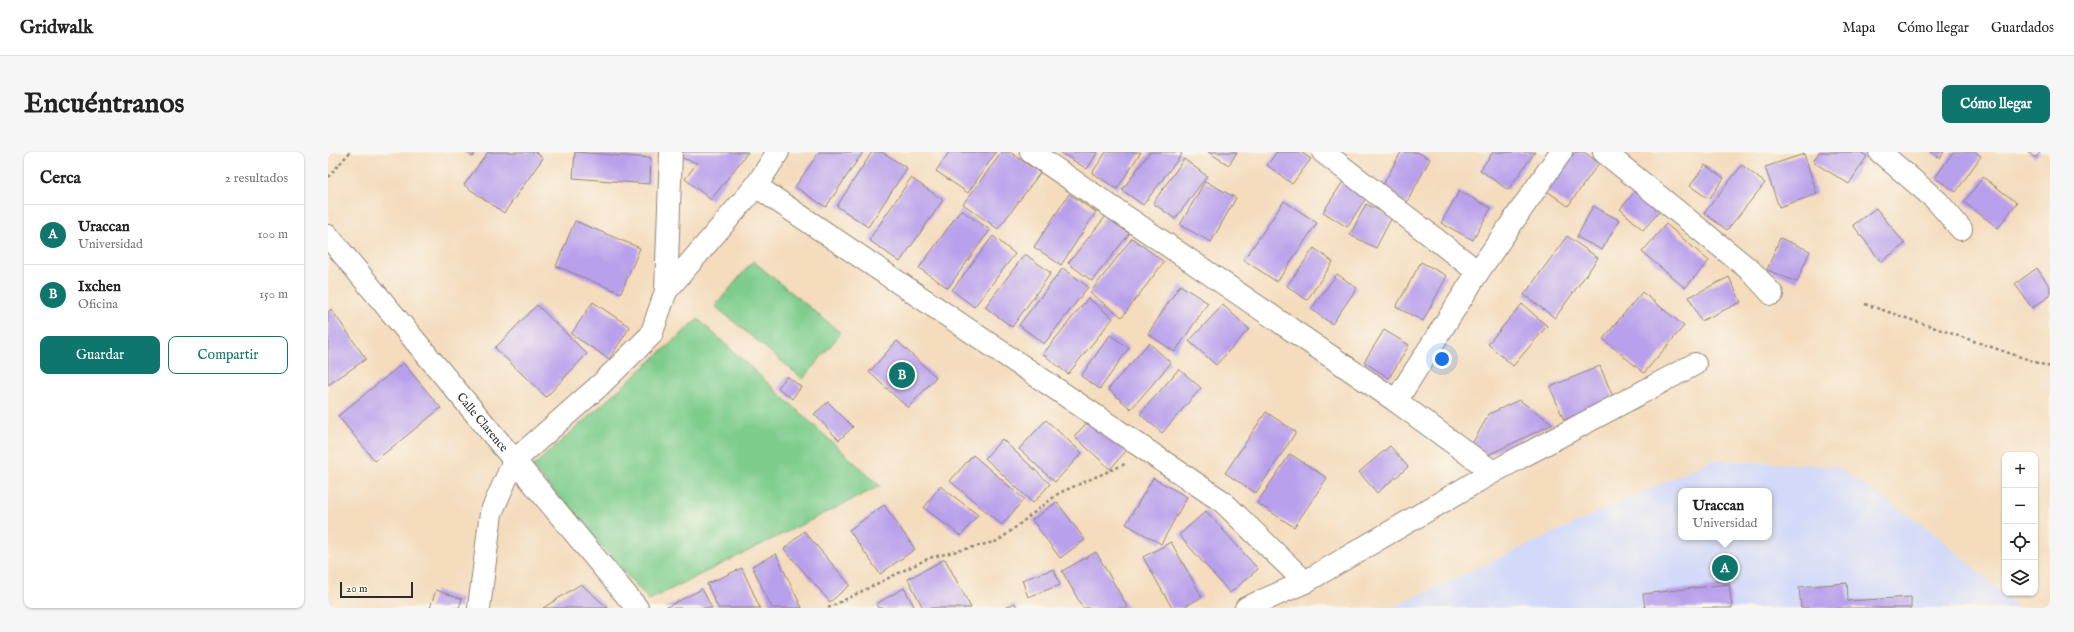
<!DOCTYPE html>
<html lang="es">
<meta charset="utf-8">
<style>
:root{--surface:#fff;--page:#f6f6f6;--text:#222;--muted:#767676;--line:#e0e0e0;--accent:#0f766e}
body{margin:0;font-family:"IM FELL English",serif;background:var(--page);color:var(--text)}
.controls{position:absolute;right:12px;bottom:12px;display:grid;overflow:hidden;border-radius:8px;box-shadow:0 1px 3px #0004}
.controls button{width:36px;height:36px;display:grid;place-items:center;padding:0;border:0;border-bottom:1px solid var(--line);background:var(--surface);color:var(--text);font:20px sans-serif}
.scale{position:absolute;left:12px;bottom:10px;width:73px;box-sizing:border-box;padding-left:4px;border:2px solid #2b2b2b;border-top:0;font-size:11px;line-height:14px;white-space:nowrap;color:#2b2b2b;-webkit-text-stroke:3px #fbf7ec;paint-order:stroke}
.you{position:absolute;left:1114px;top:207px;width:14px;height:14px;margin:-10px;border:3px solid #fff;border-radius:50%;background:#1a73e8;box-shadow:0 0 0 6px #1a73e833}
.badge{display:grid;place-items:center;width:26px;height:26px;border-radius:50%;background:var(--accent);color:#fff;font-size:13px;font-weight:700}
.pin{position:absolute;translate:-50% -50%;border:2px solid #fff;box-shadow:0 1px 4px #0006}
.popup{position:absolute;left:1350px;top:336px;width:94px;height:52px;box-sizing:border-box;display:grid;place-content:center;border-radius:8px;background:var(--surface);filter:drop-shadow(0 1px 3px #0005);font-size:13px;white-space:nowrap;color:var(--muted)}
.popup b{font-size:15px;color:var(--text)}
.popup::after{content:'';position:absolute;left:50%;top:100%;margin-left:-8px;border:8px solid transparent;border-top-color:var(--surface)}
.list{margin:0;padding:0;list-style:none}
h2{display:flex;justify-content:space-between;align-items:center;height:52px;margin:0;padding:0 16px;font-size:17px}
h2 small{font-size:13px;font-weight:400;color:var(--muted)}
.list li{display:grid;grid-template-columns:26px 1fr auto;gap:12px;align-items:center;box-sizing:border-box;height:60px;padding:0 16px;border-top:1px solid var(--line)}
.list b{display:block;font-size:15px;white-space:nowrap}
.list p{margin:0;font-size:13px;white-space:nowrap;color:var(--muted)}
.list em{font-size:13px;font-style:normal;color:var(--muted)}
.actions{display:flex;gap:8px;padding:12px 16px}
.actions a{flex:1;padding:9px 0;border:1px solid var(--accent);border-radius:8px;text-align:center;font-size:14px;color:var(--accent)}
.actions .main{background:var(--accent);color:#fff}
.icon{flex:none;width:22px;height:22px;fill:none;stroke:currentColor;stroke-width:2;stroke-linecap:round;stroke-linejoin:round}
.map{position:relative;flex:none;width:1722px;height:456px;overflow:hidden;border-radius:8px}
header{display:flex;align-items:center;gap:24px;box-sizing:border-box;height:56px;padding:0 20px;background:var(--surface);border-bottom:1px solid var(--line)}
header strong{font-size:19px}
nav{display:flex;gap:22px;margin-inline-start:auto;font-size:14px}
.intro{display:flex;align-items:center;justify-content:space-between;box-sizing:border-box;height:96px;padding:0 24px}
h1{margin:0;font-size:28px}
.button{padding:10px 18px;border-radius:8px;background:var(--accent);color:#fff;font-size:14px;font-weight:700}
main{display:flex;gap:24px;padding:0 24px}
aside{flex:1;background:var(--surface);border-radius:8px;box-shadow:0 1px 3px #0004}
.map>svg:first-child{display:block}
.built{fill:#d2d9f9;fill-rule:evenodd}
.green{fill:#7ecd8d;stroke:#547c5c}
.building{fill:#b9a0ec}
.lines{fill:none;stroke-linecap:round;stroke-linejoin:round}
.minor-casing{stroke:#908474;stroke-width:24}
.path{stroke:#908474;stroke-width:2.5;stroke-dasharray:3 3;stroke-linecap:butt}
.minor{stroke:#fff;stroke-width:22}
.labels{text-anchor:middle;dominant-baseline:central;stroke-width:3;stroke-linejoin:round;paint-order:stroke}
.street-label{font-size:12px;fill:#2b2b2b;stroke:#fbf7ec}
</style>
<header>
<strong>Gridwalk</strong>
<nav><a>Mapa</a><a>Cómo llegar</a><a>Guardados</a></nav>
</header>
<div class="intro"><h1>Encuéntranos</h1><a class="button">Cómo llegar</a></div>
<main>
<aside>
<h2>Cerca<small>2 resultados</small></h2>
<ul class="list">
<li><span class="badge">A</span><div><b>Uraccan</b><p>Universidad</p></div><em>100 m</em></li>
<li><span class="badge">B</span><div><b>Ixchen</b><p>Oficina</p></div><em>150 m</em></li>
</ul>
<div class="actions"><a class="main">Guardar</a><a>Compartir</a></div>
</aside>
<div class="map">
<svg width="1722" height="456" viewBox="0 0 1722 456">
<rect width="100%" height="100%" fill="#fbf7ec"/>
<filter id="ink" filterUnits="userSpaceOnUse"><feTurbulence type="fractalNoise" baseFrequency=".025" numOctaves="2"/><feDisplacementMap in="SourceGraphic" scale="8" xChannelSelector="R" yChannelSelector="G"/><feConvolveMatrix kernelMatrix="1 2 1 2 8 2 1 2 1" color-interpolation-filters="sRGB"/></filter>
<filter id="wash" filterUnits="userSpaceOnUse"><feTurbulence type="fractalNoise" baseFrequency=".012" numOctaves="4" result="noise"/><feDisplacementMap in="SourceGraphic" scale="16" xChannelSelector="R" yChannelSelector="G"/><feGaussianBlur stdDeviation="0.9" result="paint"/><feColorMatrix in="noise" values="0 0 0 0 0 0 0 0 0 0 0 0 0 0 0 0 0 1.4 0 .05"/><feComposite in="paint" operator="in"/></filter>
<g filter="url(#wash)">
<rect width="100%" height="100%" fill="#f4dcbd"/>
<path class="built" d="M1384,308L1508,314L1604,379L1687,452L1688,456H1063ZM1353,339H1441V385H1353Z"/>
<path class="green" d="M425,109L513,181L475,227L387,154Z
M370,167L552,334L321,448L204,315Z"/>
<g id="blocks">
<path class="building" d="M138,0H148L144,5Z
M160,0H208L215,6L176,61L136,33Z
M247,0L323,6L322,32L245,26Z
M354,0H420L383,48L357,27L369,11L354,6Z
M491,0H535L498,55L467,35Z
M544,0H554L579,16L540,75L509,54Z
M621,0H668L640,41L608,19Z
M674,0H682L712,21L670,77L635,52Z
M732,0H770L759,17Z
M778,0H813L789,37L764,21Z
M822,0H851L854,2L815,53L794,38Z
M880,0H909L901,13Z
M949,0H973L983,7L964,32L939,13Z
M1073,0H1089L1102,7L1078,52L1052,38Z
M1165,0H1207L1180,38L1152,18Z
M1247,0H1256L1271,11L1240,54L1219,39Z
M1491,0H1532L1539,4L1521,32L1485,10Z
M1602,0H1616L1612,6Z
M1625,0H1647L1653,4L1628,40L1607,26Z
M1700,0H1713L1707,6Z
M1476,2L1489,42L1451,55L1437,15Z
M856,7L879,24L847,67L825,51Z
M1377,13L1396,26L1381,47L1362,34Z
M1414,13L1437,31L1399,78L1376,61Z
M1655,25L1689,51L1670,76L1636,50Z
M583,26L615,48L572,110L541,88Z
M1016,28L1040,43L1019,75L995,60Z
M877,29L908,46L883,90L852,73Z
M1310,36L1334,57L1315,78L1292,57Z
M1131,39L1163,56L1145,88L1113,71Z
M741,42L768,60L733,113L706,95Z
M956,49L989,71L949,130L916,108Z
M1038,52L1064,65L1048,96L1022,83Z
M1265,54L1291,68L1274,98L1249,85Z
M1548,56L1577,92L1553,110L1525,73Z
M633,58L662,78L620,136L591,116Z
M778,64L801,82L764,129L740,111Z
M247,69L312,96L293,141L228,114Z
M1338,72L1381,109L1357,136L1314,100Z
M665,84L687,102L646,155L624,138Z
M1239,84L1270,106L1227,166L1196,143Z
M804,86L836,110L794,165L762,141Z
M1452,86L1482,99L1469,130L1439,118Z
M986,96L1005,110L979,148L959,134Z
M697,102L723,121L684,175L657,155Z
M1093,110L1119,124L1095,169L1068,155Z
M735,116L760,135L716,192L691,173Z
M1709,116L1722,135V144L1704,156L1687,132Z
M1009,122L1029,136L1004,172L983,157Z
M1401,125L1413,150L1373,169L1361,145Z
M852,133L880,151L847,200L820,182Z
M1314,140L1356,174L1316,221L1275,187Z
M760,146L785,166L740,222L715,202Z
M265,150L302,175L281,207L243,182Z
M1194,152L1219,174L1185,214L1160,192Z
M209,153L259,202L218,245L167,196Z
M895,153L921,177L888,213L861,189Z
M3,157L38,207L0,233V160Z
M1056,178L1081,193L1061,226L1036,210Z
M782,183L801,196L772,237L753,224Z
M569,189L608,225L580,256L541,220Z
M821,191L843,211L803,257L780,237Z
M75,211L113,256L47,309L10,264Z
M1272,214L1286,247L1236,268L1222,235Z
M851,217L873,236L834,281L812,262Z
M459,224L473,235L464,247L450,236Z
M1191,248L1225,272L1158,304L1144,292L1161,262Z
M500,250L525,275L511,288L486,262Z
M938,260L968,280L928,341L897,321Z
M764,266L799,298L782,317L746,284Z
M718,268L754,301L727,330L691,297Z
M674,287L722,332L705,351L657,306Z
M1062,294L1080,315L1049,341L1031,320Z
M962,302L999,326L966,375L929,351Z
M645,303L696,347L674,373L622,329Z
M825,326L859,345L833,392L798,372Z
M612,334L650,363L633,384L596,356Z
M729,350L757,388L732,406L704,368Z
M556,353L587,397L552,422L521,378Z
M878,359L930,417L902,441L851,383Z
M476,379L522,433L502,450L456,397Z
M843,390L874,445L854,456H844L815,405Z
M768,400L800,456H755L734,419Z
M448,402L474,456H444L424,414Z
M617,407L643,456H595L580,427Z
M414,416L432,456H390L379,432Z
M726,417L732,433L700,445L694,428Z
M1519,431L1520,449L1583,445V456H1473L1471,435Z
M253,432L280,456H215Z
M1401,432L1404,456H1317L1315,442Z
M576,436L587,456H550L548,452Z
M374,437L384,456H337Z
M108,438L134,447L131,456H102Z
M687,451L689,456H677Z"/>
</g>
</g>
<g filter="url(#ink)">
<use href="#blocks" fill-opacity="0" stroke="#908474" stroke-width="1"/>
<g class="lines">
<defs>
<g id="minor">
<path d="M703,0L1068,249L1165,320"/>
<path d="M995,0L1150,120"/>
<path d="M1276,0L1423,119L1444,142"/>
<path d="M1552,0L1609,49L1633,77"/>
<path d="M428,34L895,350L977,430"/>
<path id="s1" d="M0,84L309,456"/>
<path d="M338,139L428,34L450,0"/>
<path d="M1068,249L1150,120L1233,0"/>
<path d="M151,456L163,361L186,309L271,234L323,183L338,139L343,0"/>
<path d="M918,456L977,430L1165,320L1367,212"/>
</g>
</defs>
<use href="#minor" class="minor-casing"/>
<path class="path" d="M0,25L22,0
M1537,152L1722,215
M500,456L601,406L670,389L731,341L797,312"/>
<use href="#minor" class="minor"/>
</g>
</g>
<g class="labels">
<g class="street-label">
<text stroke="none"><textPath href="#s1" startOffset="242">Calle Clarence</textPath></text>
</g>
</g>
</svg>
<div class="controls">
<button>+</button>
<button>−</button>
<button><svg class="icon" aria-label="locate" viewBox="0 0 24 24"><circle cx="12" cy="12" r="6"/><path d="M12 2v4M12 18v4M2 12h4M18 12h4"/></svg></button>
<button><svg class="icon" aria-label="layers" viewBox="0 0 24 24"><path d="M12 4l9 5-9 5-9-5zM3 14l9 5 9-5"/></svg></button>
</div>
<div class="scale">20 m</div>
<div class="you"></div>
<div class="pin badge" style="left:1397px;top:416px">A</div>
<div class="popup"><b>Uraccan</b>Universidad</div>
<div class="pin badge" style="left:574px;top:223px">B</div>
</div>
</main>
